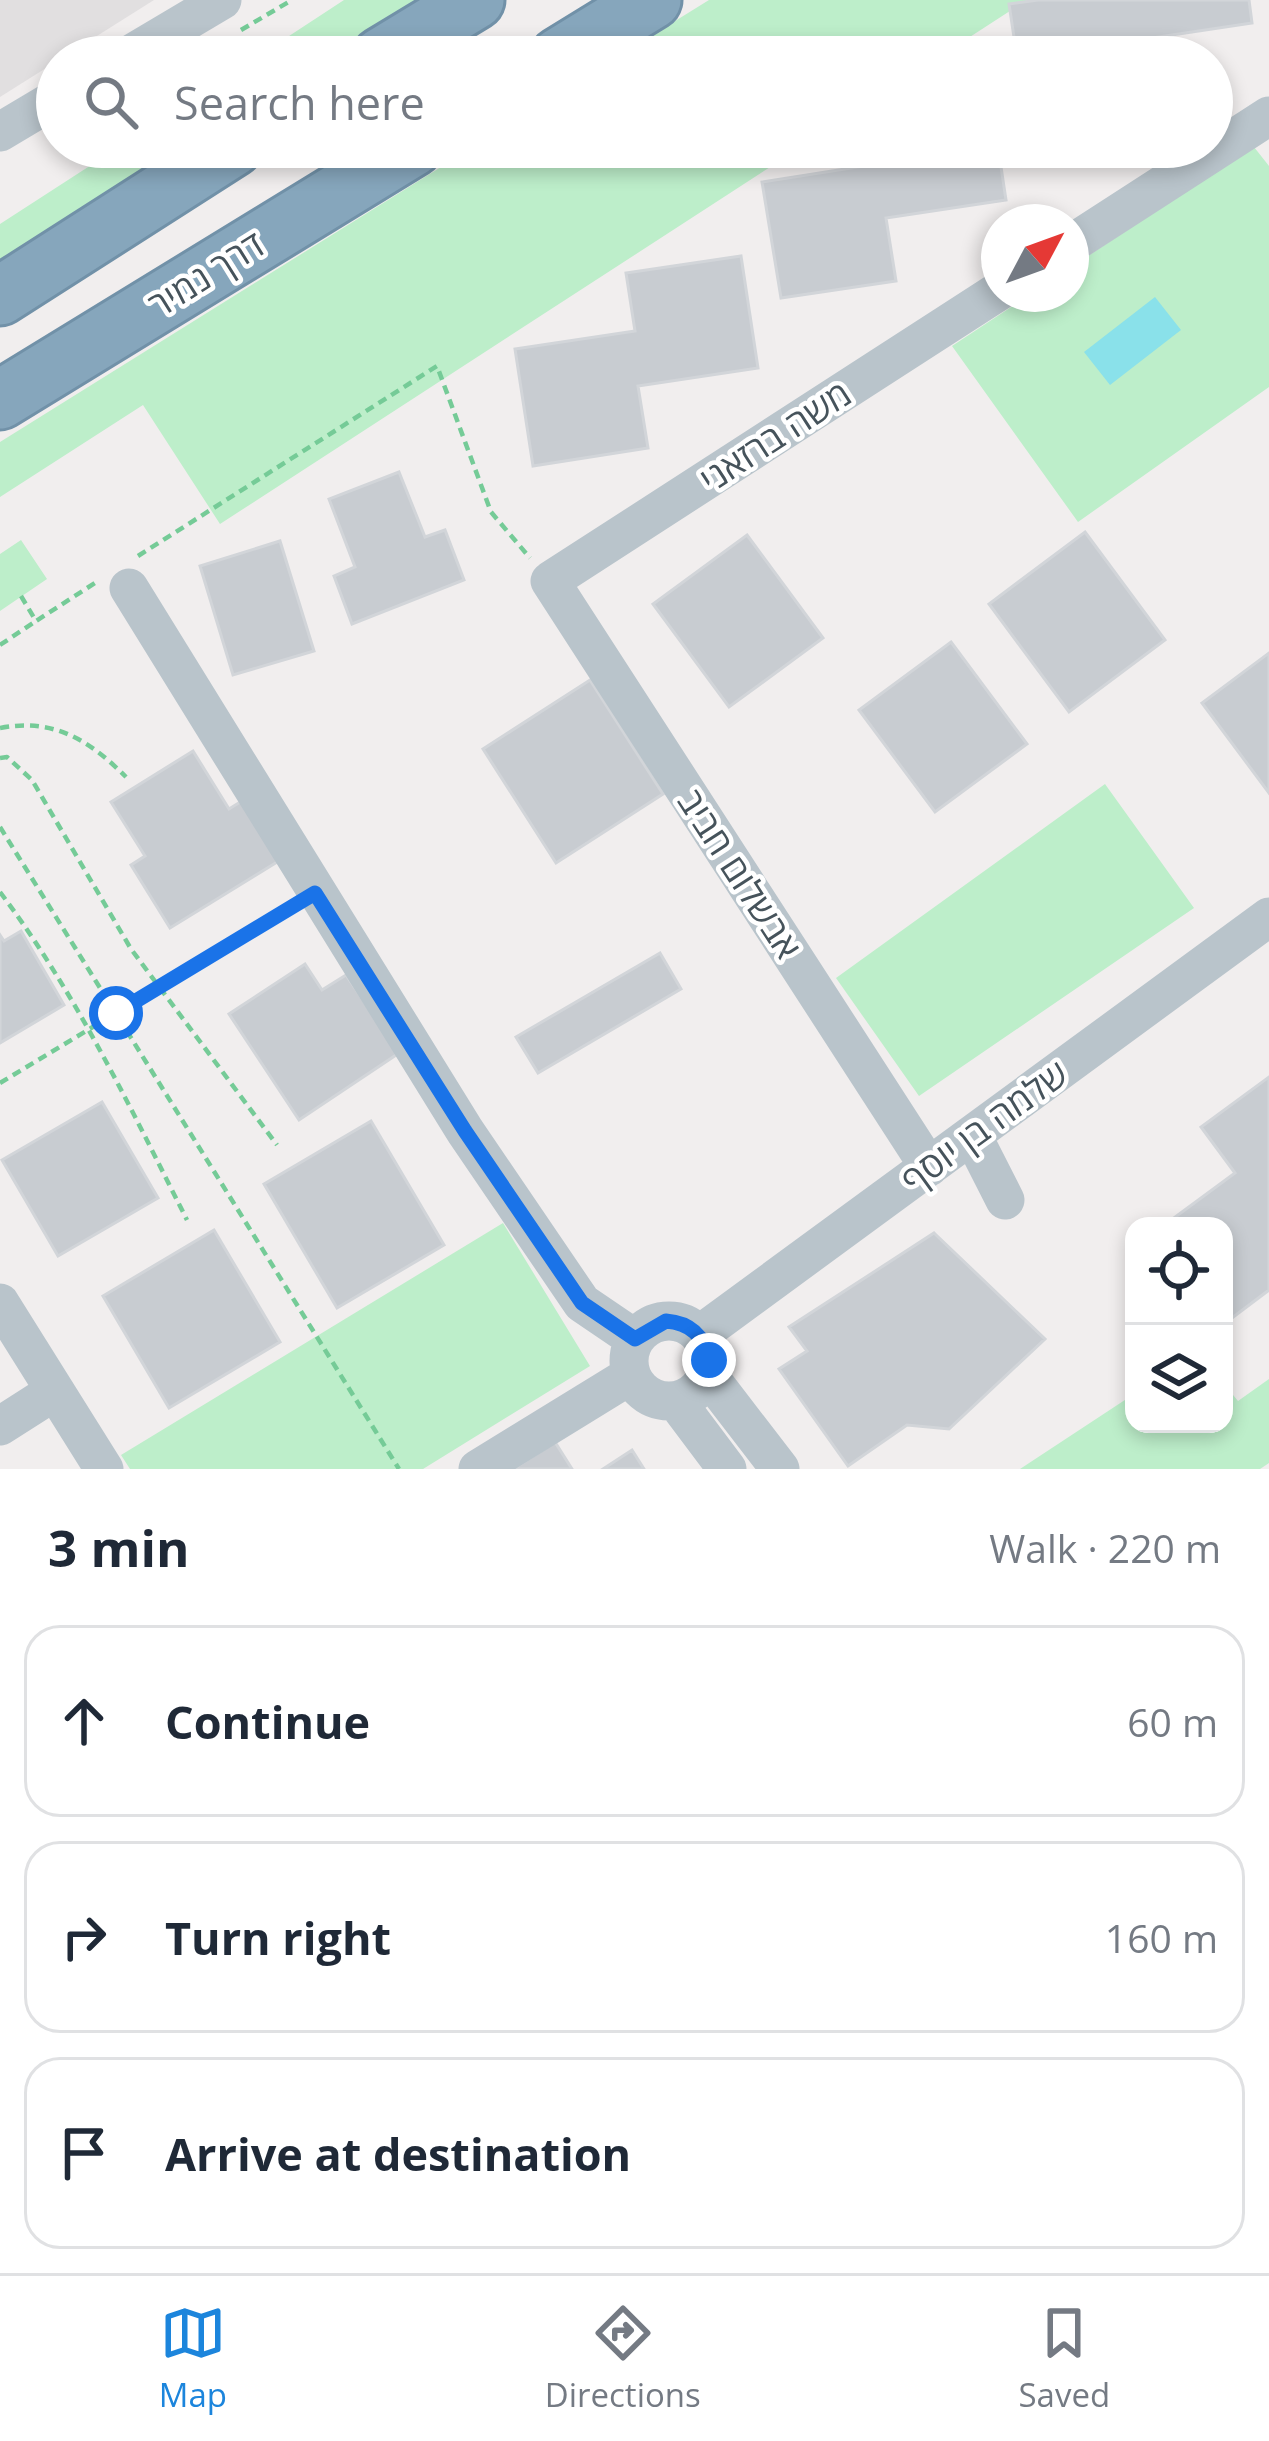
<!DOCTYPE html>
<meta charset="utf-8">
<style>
:root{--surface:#fff;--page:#f2f2f3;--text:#1f2937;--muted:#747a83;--line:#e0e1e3;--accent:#1c85dc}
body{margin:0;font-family:"Open Sans",Heebo,sans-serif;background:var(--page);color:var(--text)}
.controls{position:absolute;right:36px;bottom:36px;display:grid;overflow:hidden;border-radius:24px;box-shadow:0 6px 18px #0003}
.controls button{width:108px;height:108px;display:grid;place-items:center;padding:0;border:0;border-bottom:3px solid var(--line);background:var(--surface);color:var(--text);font:60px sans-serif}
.compass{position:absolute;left:981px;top:204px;width:108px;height:108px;border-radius:50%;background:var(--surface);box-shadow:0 6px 18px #0003;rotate:49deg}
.stop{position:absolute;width:36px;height:36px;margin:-27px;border:9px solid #1a73e8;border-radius:50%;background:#fff}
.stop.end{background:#1a73e8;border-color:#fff;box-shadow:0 3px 12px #0008}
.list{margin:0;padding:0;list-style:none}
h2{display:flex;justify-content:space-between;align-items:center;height:156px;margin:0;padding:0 48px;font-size:51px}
h2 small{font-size:39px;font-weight:400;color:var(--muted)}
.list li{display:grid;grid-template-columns:78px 1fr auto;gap:36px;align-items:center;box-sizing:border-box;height:192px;margin:0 24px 24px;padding:0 24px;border:3px solid var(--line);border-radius:36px}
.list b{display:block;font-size:45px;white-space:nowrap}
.list em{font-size:39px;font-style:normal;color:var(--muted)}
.icon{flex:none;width:66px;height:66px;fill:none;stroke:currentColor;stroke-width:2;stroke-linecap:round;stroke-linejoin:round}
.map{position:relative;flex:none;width:1269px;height:1469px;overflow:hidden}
.search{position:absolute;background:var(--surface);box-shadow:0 6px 18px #0003;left:36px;right:36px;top:36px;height:132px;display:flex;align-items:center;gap:30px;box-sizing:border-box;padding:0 42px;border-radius:66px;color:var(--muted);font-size:45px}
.sheet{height:804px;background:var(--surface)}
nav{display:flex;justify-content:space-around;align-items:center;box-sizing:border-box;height:168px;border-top:3px solid var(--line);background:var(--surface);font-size:33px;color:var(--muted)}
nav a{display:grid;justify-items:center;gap:6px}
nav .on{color:var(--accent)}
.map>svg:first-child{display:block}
.education{fill:#e1dfe0}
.green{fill:#bdeeca}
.water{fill:#8ae1ea}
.building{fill:#c8ccd1;stroke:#d2d5d9;stroke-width:3}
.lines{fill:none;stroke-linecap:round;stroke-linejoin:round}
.highway-casing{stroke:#7191a8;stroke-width:63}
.path{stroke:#75cb97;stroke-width:4.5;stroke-dasharray:9 6;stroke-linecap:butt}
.minor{stroke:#b9c4cb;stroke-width:39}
.highway{stroke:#86a6bc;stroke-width:57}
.route{stroke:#1a73e8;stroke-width:15}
.labels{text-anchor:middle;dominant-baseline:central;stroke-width:9;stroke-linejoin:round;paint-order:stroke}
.street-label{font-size:36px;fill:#46535b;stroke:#fff}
</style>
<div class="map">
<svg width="1269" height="1469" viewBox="0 0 1269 1469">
<rect width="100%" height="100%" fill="#f1eeee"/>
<path class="education" d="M0,0H154L0,97Z"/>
<path class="green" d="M344,0H422L330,57H257Z
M709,0H1027L939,57H617Z
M119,147H188L0,266V224Z
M473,147H801L220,524L143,405L0,497V442Z
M1254,147L1269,166V387L1078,522L952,346L1031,294H1071V267Z
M21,540L47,579L0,611V554Z
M1105,784L1194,908L919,1096L836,978Z
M503,1223L590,1366L423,1469H130L121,1455Z
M1269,1379V1463L1260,1469H1020L1134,1394V1424H1224V1384L1238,1401Z"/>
<path class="water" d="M1155,297L1181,330L1110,385L1084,352Z"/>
<path class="building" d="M1038,0H1249L1252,23L1132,41L1134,57H1017L1009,4Z
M880,147H998L1006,200L886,218L896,281L781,298L762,182L883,163Z
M741,256L758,368L638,386L648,448L533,466L515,349L635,331L626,273Z
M399,472L425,537L445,530L464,580L352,624L334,576L355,567L329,499Z
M1085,532L1165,640L1069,712L989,604Z
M747,535L823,638L729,707L653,604Z
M280,541L314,651L233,675L200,566Z
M951,642L1027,744L935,812L859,710Z
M1269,653V793L1202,703Z
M590,680L663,794L556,863L483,749Z
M193,751L229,809L245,799L282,859L170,928L131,865L145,856L111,802Z
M21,931L64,1005L0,1043V935L4,941Z
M660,953L681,989L538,1073L516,1037Z
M305,964L322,990L346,975L399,1053L299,1120L229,1014Z
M1269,1077V1290L1224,1324V1226H1163L1235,1173L1201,1127Z
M102,1102L158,1198L58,1256L2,1160Z
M371,1121L444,1245L337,1308L264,1184Z
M214,1230L280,1342L169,1408L103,1296Z
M934,1233L1045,1339L949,1429L907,1425L848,1466L779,1369L807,1351L789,1327Z
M555,1442L572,1469H513Z
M632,1450L644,1469H603Z"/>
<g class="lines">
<defs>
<path id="highway" d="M381,57L475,0
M559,57L652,0
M0,296L233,147
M0,400L413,147"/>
</defs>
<use href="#highway" class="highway-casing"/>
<path class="path" d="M241,30L292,0
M138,556L437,366L491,512L530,558
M21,596L36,621L98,581
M0,645L36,621
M0,728C53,718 88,739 126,777
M0,758L7,757L32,780L131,949L277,1145
M0,827L399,1469
M0,892C76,993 130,1107 187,1220
M0,1083L288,909"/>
<path class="minor" d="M126,57L222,0
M0,132L57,98
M1071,244L1269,116
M129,588L465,1131L582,1303L635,1339
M972,1135L1005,1200
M929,1167L550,581L999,291
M0,1303L104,1469
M629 1361a40 40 0 1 1 80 0a40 40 0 1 1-80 0Z
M699,1335L1269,917
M707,1374L780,1469
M676,1401L727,1469
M0,1426L55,1391
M478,1469L631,1375"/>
<use href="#highway" class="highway"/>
</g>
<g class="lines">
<path class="route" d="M116,1013L315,893L465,1131L582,1303L635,1339L666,1321C691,1323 704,1336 709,1360"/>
</g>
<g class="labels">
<g class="street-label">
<text transform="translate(206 274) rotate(-32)">דרך נמיר</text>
<text transform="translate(775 436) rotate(-33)">משה ברזאני</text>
<text transform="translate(740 874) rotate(57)">אבשלום חביב</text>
<text transform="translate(984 1126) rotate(-36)">שלמה בן יוסף</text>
</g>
</g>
</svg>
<div class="controls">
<button><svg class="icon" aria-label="locate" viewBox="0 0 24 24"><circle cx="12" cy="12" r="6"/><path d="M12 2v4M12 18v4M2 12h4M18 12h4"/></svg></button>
<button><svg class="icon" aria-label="layers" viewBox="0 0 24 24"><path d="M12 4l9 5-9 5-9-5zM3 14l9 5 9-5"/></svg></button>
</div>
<svg class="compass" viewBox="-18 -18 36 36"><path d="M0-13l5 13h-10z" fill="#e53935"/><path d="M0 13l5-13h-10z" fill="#747a83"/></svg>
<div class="stop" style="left:116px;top:1013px"></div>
<div class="stop end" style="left:709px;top:1360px"></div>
<div class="search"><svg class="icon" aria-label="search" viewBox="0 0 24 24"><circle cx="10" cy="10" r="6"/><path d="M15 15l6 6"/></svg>Search here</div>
</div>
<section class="sheet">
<h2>3 min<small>Walk · 220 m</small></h2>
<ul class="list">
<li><svg class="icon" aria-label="ahead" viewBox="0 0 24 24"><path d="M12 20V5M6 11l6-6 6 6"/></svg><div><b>Continue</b></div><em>60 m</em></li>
<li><svg class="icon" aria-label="right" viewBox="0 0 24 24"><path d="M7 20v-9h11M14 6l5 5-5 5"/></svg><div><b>Turn right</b></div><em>160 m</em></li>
<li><svg class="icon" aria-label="arrive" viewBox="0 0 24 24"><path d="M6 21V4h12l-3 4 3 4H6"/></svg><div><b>Arrive at destination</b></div></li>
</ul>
</section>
<nav>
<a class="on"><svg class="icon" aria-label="map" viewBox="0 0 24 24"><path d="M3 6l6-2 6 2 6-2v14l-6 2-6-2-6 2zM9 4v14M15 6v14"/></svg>Map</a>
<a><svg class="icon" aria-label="directions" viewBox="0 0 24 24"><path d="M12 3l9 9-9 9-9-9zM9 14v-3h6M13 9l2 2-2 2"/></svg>Directions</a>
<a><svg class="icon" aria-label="saved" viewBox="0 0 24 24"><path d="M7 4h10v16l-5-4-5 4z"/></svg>Saved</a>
</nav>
